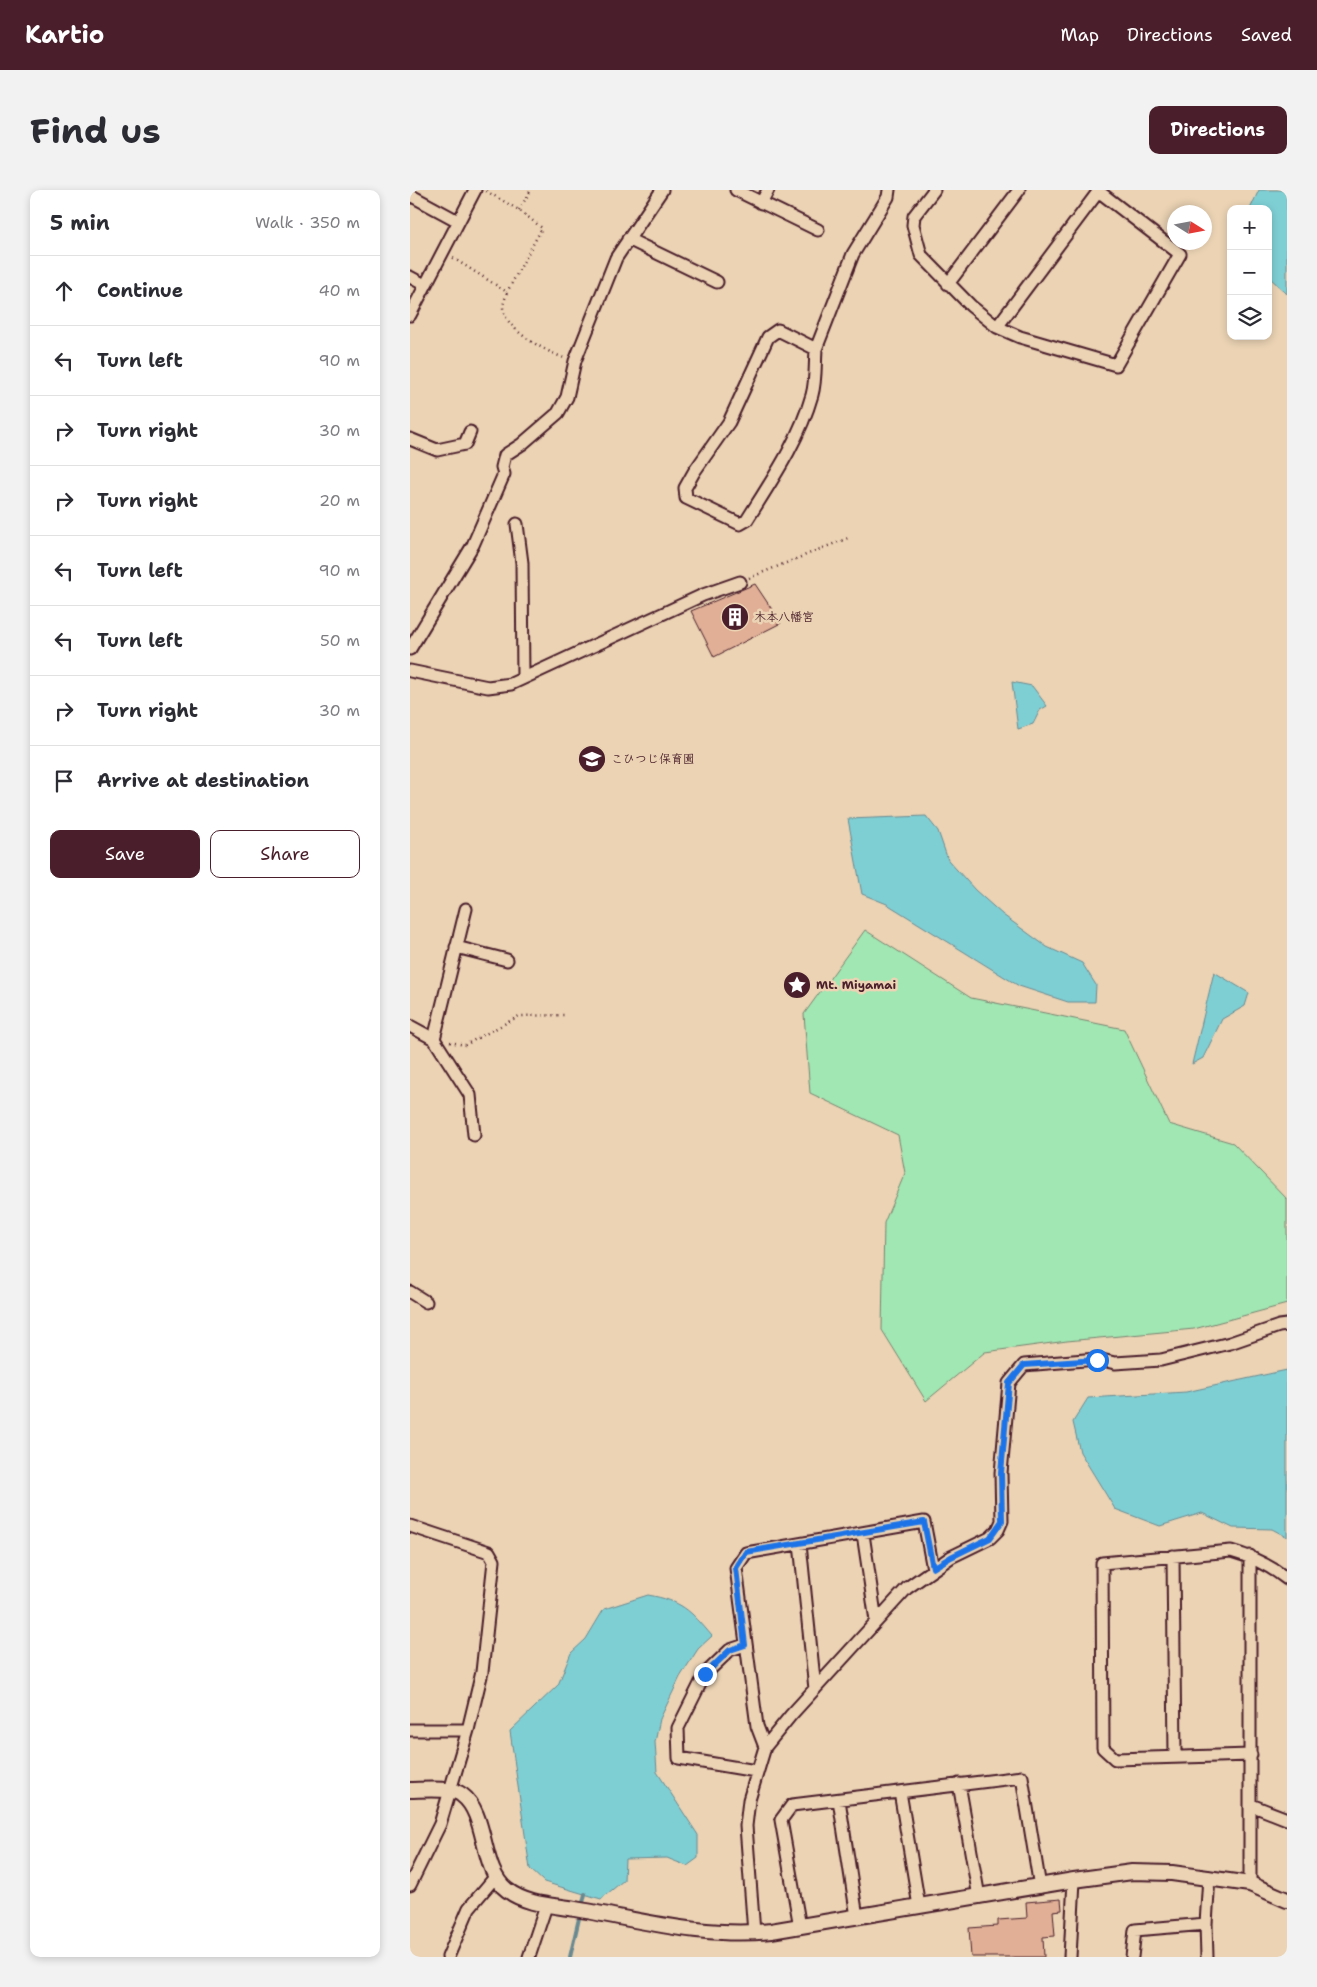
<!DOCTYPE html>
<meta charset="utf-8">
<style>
:root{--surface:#fff;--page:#f2f2f3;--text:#2b2b33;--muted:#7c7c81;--line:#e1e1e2;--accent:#4a1f2b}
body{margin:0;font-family:"Shantell Sans","Klee One",sans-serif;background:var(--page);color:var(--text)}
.controls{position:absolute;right:15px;top:15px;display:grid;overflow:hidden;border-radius:10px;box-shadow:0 2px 8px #0003}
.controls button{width:45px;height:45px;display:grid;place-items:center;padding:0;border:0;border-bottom:1px solid var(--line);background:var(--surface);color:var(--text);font:25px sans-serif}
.compass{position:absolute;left:757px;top:15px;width:45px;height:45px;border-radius:50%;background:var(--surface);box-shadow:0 2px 8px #0003;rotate:101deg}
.stop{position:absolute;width:15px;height:15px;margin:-11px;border:4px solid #1a73e8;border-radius:50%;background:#fff}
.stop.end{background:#1a73e8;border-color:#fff;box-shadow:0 1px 5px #0008}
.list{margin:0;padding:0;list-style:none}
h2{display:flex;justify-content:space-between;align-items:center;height:65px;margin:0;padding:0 20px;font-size:21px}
h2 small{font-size:16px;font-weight:400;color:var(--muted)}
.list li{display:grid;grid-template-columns:32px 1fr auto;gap:15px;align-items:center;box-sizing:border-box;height:70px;padding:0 20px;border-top:1px solid var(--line)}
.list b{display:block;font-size:19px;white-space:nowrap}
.list em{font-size:16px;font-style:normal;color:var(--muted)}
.actions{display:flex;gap:10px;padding:15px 20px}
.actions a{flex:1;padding:11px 0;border:1px solid var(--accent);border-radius:10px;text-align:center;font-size:18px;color:var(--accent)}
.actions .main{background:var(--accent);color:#fff}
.icon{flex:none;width:28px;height:28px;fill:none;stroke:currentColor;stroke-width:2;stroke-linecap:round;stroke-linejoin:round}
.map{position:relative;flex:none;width:877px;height:1767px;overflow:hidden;border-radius:10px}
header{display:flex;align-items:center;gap:30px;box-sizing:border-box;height:70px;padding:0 25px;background:var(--accent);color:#fff}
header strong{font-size:24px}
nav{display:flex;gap:28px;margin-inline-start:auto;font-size:18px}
.intro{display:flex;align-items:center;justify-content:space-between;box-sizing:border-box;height:120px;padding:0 30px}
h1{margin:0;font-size:35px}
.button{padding:12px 22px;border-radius:10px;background:var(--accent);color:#fff;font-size:18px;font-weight:700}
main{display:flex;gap:30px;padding:0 30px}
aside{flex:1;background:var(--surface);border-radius:10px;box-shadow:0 2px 8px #0003}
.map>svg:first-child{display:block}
.green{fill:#a1e7b3;stroke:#76836f}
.water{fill:#7ecfd4;stroke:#698990}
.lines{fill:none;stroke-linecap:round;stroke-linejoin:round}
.stream{stroke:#698990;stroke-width:4}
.building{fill:#e0af96;stroke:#4a1f2b}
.minor-casing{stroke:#4a1f2b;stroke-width:15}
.tertiary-casing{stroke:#4a1f2b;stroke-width:18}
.path{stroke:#4a1f2b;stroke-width:2.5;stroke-dasharray:1 4;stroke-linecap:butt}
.minor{stroke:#ebd3b4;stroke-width:11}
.tertiary{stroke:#ebd3b4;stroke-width:14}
.route{stroke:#1a73e8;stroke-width:6}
.labels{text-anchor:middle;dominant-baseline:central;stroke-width:5;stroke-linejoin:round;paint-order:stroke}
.poi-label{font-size:12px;font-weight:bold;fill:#4a1f2b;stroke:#ebd3b4;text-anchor:start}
</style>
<header>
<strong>Kartio</strong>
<nav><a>Map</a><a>Directions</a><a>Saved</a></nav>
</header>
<div class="intro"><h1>Find us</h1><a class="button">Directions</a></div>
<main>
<aside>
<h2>5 min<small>Walk · 350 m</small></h2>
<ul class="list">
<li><svg class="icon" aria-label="ahead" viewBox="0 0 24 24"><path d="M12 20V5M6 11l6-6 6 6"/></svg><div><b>Continue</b></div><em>40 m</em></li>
<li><svg class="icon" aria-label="left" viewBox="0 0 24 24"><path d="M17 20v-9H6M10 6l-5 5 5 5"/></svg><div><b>Turn left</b></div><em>90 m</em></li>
<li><svg class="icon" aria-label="right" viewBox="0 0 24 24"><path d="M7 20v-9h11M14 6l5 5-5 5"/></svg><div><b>Turn right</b></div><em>30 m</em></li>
<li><svg class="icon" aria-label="right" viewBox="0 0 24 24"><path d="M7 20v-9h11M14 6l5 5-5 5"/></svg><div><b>Turn right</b></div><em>20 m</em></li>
<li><svg class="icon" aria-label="left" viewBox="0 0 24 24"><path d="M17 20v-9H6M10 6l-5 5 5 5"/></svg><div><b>Turn left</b></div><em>90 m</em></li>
<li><svg class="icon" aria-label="left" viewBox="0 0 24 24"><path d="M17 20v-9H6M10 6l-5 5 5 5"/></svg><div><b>Turn left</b></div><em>50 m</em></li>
<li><svg class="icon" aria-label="right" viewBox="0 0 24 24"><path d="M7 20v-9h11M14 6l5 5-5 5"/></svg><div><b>Turn right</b></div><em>30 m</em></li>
<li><svg class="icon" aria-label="arrive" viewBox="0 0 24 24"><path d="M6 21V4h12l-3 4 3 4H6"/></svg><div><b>Arrive at destination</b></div></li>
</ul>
<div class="actions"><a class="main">Save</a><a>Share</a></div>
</aside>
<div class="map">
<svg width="877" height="1767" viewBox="0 0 877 1767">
<rect width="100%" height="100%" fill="#ebd3b4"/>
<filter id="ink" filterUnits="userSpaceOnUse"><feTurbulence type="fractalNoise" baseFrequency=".02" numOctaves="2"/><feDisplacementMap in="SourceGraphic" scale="10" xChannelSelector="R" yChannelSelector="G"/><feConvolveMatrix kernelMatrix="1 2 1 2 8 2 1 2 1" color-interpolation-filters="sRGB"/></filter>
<g filter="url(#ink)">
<path class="green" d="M455,740L561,808L714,839L759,934L823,953L877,1009V1114L784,1139L657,1151L575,1162L516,1211L472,1140L474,1033L495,983L488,945L400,903L394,824Z"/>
<path class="water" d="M849,0H877V104L858,86V19H840Z
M602,492L622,496L637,516L630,520L623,534L608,539Z
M516,626L528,641L538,670L565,700L593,725L637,757L672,773L686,795L685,812H658L609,796L477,714L452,704L438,629Z
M804,782L839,803L835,816L812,829L793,868L782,874Z
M877,1180V1347L862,1339L823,1338L792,1323L750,1336L705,1319L670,1262L663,1232L678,1208L776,1202Z
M238,1405C272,1411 280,1420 302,1446L288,1459L270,1487L250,1529L245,1552L247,1582L288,1645V1668L277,1676L257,1668L215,1669L214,1690L191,1709L134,1692L120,1679L100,1541L148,1495L161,1463L176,1449L194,1419Z"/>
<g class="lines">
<path class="stream" d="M172,1717L175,1704
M160,1767L170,1724"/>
</g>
<path class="building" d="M345,394L371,433L304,467L281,421Z
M651,1709L652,1720L643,1721L645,1746L633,1747L634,1767H561L559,1738L588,1736V1730L617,1728L616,1712Z"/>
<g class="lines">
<defs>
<path id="minor" d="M326,0L408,40
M524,0L504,26L503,35L511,65L561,116L587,137L610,147L706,175L770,64L687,0
M0,5L48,31
M351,13L358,0
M218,49L307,92
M0,87L15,95
M538,94L609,0
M0,125L65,0
M587,137L688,2
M406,159C405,174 406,191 402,205C389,251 362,290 337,330L330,334L276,308L275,298L284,282L319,232L358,147L368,140L406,159L443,64L478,7L479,0
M0,249L27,260L55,254L60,242
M107,334L112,373L113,488
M0,459L63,355L94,284L92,277L95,265L112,254L148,223L157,207L165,171L206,68L252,0
M0,481L78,497L101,494L293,405L330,392
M56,719L24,849L60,905L64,945
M46,757L97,770
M0,836L24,849
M0,1102L16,1112
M0,1336L79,1362L84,1371L72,1482L58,1540L30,1634L0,1695
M453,1344L466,1431
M390,1354L405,1499
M763,1366L765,1567
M335,1455L320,1460L295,1484L268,1538L269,1568L346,1581
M0,1540H58
M355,1557L347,1536L326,1378L336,1363L514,1332L523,1379
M841,1565L705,1569L693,1558L692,1373L821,1361C843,1367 859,1375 877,1389
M549,1594L569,1707
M490,1602L509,1716
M429,1610L447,1727
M841,1615L877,1629
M840,1694V1366
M796,1734L797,1767
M390,1737L371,1630L382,1615L612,1587L630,1697
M344,1743L336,1636L339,1610L355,1557L381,1525L497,1398L541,1367L580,1348L588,1340L592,1331L591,1283L599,1193L614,1175L687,1169L705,1173L751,1170L820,1153L869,1136L877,1135
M38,1767L59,1718L86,1686
M119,1767L136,1716
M660,1767L664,1690
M722,1767L725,1740L796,1734L799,1687"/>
<path id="tertiary" d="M0,1600C12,1600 43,1597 52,1605C78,1624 70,1680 97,1700C117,1715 142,1715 165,1719C231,1730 293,1748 361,1741L664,1690L722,1682L762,1683L840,1694L877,1710"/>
</defs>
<use href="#minor" class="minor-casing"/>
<use href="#tertiary" class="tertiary-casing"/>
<path class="path" d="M76,1L109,20L132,38L97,102
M109,20L121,0
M43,68L97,102C96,107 93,113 93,117C94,140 136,161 154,168
M339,388L438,348
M40,852L55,855L109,826L156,825"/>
<use href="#minor" class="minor"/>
<use href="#tertiary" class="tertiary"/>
</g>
</g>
<g class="lines" filter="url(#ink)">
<path class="route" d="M295,1484L320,1460L335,1455L326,1378L336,1362L514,1332L523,1378L541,1367L580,1348L592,1331L591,1283L599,1193L614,1175L687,1170"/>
</g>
<defs>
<symbol id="building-disc" viewBox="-11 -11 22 22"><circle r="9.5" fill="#4a1f2b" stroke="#ebd3b4"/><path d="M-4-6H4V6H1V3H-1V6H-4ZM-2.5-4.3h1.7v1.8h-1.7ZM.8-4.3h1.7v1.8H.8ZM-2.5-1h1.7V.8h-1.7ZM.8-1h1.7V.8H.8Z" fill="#fff"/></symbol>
<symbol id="school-disc" viewBox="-11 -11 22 22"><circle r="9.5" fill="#4a1f2b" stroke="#ebd3b4"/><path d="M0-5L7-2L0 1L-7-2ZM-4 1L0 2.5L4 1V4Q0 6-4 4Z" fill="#fff"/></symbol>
<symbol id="sight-disc" viewBox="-11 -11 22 22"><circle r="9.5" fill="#4a1f2b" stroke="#ebd3b4"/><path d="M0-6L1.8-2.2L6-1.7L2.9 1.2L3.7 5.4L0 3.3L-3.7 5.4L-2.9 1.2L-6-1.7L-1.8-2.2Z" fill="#fff"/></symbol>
</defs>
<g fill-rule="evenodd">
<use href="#building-disc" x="309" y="411" width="32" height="32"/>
<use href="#school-disc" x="166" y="553" width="32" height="32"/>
<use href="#sight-disc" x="371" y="779" width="32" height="32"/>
</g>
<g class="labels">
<g class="poi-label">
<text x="344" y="427">木本八幡宮</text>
<text x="201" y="569">こひつじ保育園</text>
<text x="406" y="795">Mt. Miyamai</text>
</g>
</g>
</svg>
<div class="controls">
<button>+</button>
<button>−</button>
<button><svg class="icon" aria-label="layers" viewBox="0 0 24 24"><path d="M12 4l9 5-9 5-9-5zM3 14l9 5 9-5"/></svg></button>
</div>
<svg class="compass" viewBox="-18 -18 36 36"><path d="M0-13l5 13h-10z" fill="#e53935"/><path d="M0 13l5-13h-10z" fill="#7c7c81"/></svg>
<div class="stop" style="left:687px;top:1170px"></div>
<div class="stop end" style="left:295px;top:1484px"></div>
</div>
</main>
